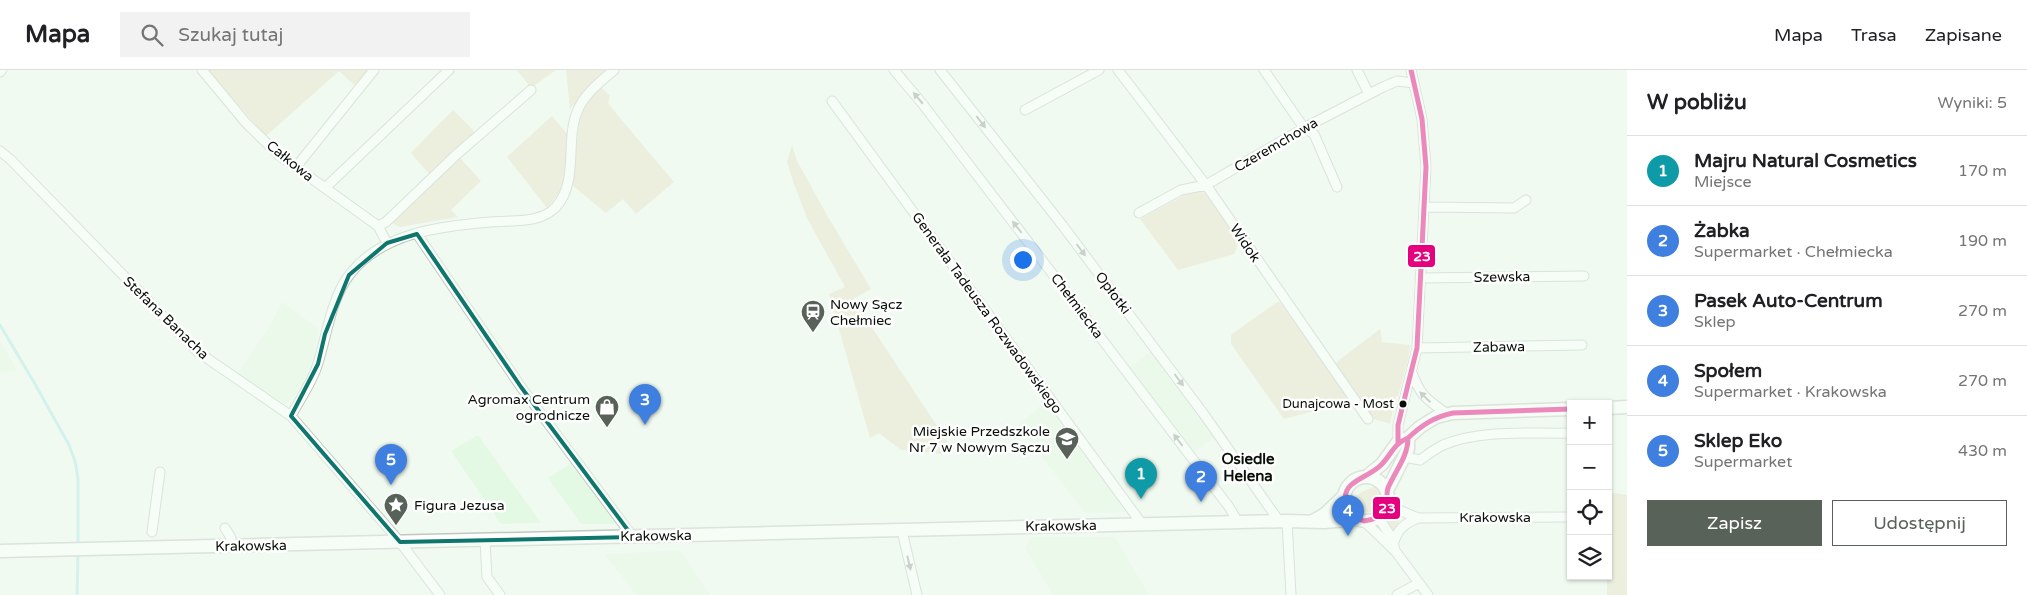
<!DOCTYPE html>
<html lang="pl">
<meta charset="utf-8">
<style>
:root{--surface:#fff;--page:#f2f2f2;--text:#202124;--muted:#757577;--line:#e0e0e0;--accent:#596259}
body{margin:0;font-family:"Varela Round",sans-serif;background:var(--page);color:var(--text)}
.controls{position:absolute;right:15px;bottom:15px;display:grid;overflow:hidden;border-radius:0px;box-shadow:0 1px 4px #0004}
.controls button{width:45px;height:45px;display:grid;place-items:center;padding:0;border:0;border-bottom:1px solid var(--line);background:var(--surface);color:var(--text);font:25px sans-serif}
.you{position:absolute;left:1022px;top:189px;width:18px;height:18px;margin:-12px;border:4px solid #fff;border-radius:50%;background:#1a73e8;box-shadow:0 0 0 8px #1a73e833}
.badge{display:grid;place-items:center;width:32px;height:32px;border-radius:50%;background:var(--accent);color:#fff;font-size:16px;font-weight:700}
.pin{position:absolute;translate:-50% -41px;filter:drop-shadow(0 1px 2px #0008)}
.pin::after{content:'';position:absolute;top:26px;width:18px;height:15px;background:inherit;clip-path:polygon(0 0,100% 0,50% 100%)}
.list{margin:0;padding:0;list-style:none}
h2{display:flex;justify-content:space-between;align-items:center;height:65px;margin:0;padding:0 20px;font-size:21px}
h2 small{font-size:16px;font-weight:400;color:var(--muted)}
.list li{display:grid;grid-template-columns:32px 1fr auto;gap:15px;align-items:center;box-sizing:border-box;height:70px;padding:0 20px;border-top:1px solid var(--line)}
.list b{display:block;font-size:19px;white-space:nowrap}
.list p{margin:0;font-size:16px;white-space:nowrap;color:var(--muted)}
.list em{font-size:16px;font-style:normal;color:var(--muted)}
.actions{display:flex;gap:10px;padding:15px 20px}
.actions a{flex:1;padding:11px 0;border:1px solid var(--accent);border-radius:0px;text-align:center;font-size:18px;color:var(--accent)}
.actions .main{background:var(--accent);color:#fff}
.icon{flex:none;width:28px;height:28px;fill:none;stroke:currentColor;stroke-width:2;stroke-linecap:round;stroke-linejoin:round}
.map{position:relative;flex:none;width:1627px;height:525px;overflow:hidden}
header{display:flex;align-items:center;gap:30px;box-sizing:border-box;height:70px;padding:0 25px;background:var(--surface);border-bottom:1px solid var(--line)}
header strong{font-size:24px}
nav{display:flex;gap:28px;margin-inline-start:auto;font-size:18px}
.search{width:350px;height:45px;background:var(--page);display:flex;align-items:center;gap:12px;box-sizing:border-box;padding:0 18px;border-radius:0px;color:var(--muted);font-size:19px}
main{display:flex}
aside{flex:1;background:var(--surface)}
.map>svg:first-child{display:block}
.built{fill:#e4f9e4}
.green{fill:#e7e1c8}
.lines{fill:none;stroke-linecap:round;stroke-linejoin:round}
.stream{stroke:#b0e9eb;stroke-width:3}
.minor-casing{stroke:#c0c8c0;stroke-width:11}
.secondary-casing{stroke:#c0c8c0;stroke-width:15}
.minor{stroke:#fdfefd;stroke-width:9}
.secondary{stroke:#fdfefd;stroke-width:12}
.bus-1-casing{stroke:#fff;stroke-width:9}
.bus-1{stroke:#e5007d;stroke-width:5}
.oneway{fill:#9b9f9b}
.marked{fill:none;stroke:#0f766e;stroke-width:4;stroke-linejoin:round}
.bus-dot{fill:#081008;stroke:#fff;stroke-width:2}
.labels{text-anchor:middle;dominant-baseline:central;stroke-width:5;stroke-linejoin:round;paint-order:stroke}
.bus-label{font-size:13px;fill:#081008;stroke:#fff;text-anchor:end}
.street-label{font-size:14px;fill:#081008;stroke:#fff}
.poi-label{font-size:14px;fill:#081008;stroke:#fff;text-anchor:start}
.neighbourhood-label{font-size:15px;font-weight:bold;fill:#081008;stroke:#fff}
.line-badge{stroke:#fff;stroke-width:2}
.badge-label{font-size:14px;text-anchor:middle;font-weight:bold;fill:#fff}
</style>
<header>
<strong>Mapa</strong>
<div class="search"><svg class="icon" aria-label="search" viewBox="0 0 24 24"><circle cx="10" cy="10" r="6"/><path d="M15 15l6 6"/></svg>Szukaj tutaj</div>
<nav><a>Mapa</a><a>Trasa</a><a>Zapisane</a></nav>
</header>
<main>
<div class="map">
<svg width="1627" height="525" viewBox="0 0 1627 525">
<rect width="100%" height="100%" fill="#f0faf0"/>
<path class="built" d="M282,232L319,259L313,288L299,321L285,334L238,303L268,259Z
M0,271L17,300L0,302Z
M1153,280L1215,367L1194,382L1128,298Z
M1045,332L1115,425L1127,442L1085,443L1018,355Z
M478,365L490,382L541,453L501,454L451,381Z
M573,392L618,454H581L548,408Z
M1031,467H1115L1149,525H1053L1025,478Z
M680,480L710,525H636L605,484Z"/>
<path class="green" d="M207,0H369L354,15L339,1L266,66Z
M517,0H556L531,18Z
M566,0H605L570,39Z
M600,16L610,26L608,33L615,42L674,112L636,144L623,129L606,143L572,115L580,45L589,29Z
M453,40L476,63L429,104L411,83Z
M552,46L568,65L565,105L560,123L547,138L507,87Z
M792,75L797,91L828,147L871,219L853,229L953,380L943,384L901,380L879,363L870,368L829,224L845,217L808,150L794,114L787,92Z
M459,87L481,111L451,140L458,147L400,157L390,152Z
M1196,119L1204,123L1209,128L1239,172L1234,184L1178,200L1140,149Z
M1277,232H1280L1351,331L1284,349L1231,274V265Z
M1380,259L1382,272L1410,275L1408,290L1398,326H1396L1390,354L1371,348L1334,294Z
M1376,416C1403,428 1353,463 1355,427L1362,422Z
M1608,422L1627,425V525H1607Z
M1390,448L1400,450L1394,461L1391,460L1388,453Z"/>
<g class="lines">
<path class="stream" d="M0,255L35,314L69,375L75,391L78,408V477
M77,525L78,483"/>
<defs>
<path id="minor" d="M202,0L246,53L279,85L378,156L387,173
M894,0L921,32L1048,198L1229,437L1238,452
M940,0L1063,156L1203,343L1279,451
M1118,0L1206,115L1368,349
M1264,0L1304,58L1314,64L1337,117
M1357,0L1369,24
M0,2L2,0
M832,31L1142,454
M1025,40L1099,0
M0,81L11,90L198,282L291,346L400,472L440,525
M296,97L374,0
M325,118L449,0
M1424,137L1514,138L1526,130
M1139,143L1181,120L1206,115L1304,58L1383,17L1397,11L1414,13
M378,156L386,152L456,85L531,20
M417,164L521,317L633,467
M1420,208L1584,206
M1417,278L1582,275
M1412,303C1421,327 1427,329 1447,344
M291,346C300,329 313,311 318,293C327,265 331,228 350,204C383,162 442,156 491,152C512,150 540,154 556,137C579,111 565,72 577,42C584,24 600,12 614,0
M1398,372V355L1417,278L1426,97L1422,49L1411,0
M1404,387L1420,390C1427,385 1435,379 1443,375C1482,359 1530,364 1571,363
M1387,435L1418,448L1571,447
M1378,447L1392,468L1395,480
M1287,451L1291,525
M1364,451L1396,482L1428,525
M225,458L231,468
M902,461L917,525
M152,462L160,402
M485,470L487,507L500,525
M1394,472C1398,458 1406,453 1418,448
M1397,525L1419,513"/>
<path id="secondary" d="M1608,338L1627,337
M1366,407L1382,394L1398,372L1408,368L1420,357L1436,347L1453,343L1571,339
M1344 429a22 22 0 1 1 44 0a22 22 0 1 1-44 0Z
M1387,421L1408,379V368
M1313,451L1325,444L1345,425
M0,481L1287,451L1324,452L1359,449"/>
</defs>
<use href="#minor" class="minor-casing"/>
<use href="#secondary" class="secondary-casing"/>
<use href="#minor" class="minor"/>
<use href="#secondary" class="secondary"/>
<defs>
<path id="bus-1" d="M1408,368C1408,387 1395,401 1388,418C1385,426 1390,434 1385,441C1380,448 1371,450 1364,451C1361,450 1356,448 1353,446C1344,439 1342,423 1351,415C1360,407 1372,404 1381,395C1392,384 1393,374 1408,368Z
M1408,368C1422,355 1434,347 1453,343L1571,339
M1398,372V355L1417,278L1426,97L1422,49L1411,0"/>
</defs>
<use href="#bus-1" class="bus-1-casing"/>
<use href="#bus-1" class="bus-1"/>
</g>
<defs><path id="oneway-solid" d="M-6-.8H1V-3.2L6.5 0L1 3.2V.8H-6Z" transform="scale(1.25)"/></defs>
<g class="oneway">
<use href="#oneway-solid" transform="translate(918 28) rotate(-130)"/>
<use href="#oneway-solid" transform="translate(981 52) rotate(52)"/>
<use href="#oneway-solid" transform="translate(1017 157) rotate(-128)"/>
<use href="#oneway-solid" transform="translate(1081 180) rotate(53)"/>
<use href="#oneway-solid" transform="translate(1179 310) rotate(53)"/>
<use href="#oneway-solid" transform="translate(1425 327) rotate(-136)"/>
<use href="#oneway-solid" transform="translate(1178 370) rotate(-127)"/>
<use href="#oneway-solid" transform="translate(909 493) rotate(77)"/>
</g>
<path d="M0 0H1627V525H0ZM417,164L521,317L633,467L400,472L291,346L318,294L325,264L349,205L387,173Z" fill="#f0faf0" fill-opacity=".55" fill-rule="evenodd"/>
<path class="marked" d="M417,164L521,317L633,467L400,472L291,346L318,294L325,264L349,205L387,173Z"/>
<defs>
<symbol id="station-pin" viewBox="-11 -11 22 30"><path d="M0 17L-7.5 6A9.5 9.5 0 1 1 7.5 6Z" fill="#596259" stroke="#fff"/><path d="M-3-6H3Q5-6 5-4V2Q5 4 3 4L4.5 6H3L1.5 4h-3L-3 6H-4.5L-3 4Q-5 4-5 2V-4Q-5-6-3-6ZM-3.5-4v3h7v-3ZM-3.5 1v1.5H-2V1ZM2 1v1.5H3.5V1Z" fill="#fff"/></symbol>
<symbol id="shop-pin" viewBox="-11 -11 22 30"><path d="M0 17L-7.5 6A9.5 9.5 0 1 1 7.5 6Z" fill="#596259" stroke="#fff"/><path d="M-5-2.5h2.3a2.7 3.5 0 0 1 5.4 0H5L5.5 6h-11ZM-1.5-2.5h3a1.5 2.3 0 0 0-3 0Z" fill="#fff"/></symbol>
<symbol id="school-pin" viewBox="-11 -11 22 30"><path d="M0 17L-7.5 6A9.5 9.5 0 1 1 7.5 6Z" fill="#596259" stroke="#fff"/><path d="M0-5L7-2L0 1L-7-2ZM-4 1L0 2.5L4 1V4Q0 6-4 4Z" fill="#fff"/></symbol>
<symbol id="sight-pin" viewBox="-11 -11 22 30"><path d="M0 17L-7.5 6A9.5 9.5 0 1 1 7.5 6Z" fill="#596259" stroke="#fff"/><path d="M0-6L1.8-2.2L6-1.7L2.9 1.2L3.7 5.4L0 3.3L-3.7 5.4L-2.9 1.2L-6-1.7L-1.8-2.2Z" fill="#fff"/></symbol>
</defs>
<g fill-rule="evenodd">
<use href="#station-pin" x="799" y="228" width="28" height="38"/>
<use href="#shop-pin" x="593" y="323" width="28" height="38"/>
<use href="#school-pin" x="1053" y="355" width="28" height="38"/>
<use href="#sight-pin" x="382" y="421" width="28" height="38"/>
</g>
<circle class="bus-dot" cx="1403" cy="334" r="4.5"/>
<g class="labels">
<g class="bus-label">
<text x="1394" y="334">Dunajcowa - Most</text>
</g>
<g class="street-label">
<text transform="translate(1276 75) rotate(-30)">Czeremchowa</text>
<text transform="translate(290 91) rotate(39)">Całkowa</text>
<text transform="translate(1245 173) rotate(56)">Widok</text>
<text transform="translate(1502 207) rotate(-1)">Szewska</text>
<text transform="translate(1113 223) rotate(53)">Opłotki</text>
<text transform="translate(1077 236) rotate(53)">Chełmiecka</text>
<text transform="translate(987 243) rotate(54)">Generała Tadeusza Rozwadowskiego</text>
<text transform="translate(166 248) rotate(44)">Stefana Banacha</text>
<text transform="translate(1499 277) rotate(-1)">Zabawa</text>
<text x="1495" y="447">Krakowska</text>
<text transform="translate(1061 456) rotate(-1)">Krakowska</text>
<text transform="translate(656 466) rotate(-1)">Krakowska</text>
<text transform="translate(251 476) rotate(-1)">Krakowska</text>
</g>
<g class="poi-label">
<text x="830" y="234">Nowy Sącz<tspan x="830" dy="16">Chełmiec</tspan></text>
<text x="590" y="329" text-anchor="end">Agromax Centrum<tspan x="590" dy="16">ogrodnicze</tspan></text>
<text x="1050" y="361" text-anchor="end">Miejskie Przedszkole<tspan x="1050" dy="16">Nr 7 w Nowym Sączu</tspan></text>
<text x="414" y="435">Figura Jezusa</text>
</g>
<g class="neighbourhood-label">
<text x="1248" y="389">Osiedle<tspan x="1248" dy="17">Helena</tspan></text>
</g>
</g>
<g class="line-badge">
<rect x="1407" y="174" width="29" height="24" rx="5" fill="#e5007d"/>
<rect x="1372" y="426" width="29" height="24" rx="5" fill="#e5007d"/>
</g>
<g class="badge-label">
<text x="1422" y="191">23</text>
<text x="1387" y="443">23</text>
</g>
</svg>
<div class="controls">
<button>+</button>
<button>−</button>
<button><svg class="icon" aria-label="locate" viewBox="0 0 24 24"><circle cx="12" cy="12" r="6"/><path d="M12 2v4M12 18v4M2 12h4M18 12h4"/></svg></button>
<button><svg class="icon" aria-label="layers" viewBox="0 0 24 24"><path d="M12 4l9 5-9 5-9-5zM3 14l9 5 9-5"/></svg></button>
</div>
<div class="you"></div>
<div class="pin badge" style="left:1141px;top:429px;background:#0f9aa8">1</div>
<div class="pin badge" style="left:1201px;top:432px;background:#3f7fe0">2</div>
<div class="pin badge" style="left:645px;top:355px;background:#3f7fe0">3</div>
<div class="pin badge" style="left:1348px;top:466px;background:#3f7fe0">4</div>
<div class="pin badge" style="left:391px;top:415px;background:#3f7fe0">5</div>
</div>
<aside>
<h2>W pobliżu<small>Wyniki: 5</small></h2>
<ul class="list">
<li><span class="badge" style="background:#0f9aa8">1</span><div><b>Majru Natural Cosmetics</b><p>Miejsce</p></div><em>170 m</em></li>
<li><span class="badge" style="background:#3f7fe0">2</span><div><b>Żabka</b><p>Supermarket · Chełmiecka</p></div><em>190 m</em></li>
<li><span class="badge" style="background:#3f7fe0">3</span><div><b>Pasek Auto-Centrum</b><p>Sklep</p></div><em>270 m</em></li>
<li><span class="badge" style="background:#3f7fe0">4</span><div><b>Społem</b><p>Supermarket · Krakowska</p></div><em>270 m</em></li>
<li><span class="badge" style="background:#3f7fe0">5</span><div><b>Sklep Eko</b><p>Supermarket</p></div><em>430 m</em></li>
</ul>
<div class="actions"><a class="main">Zapisz</a><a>Udostępnij</a></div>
</aside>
</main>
